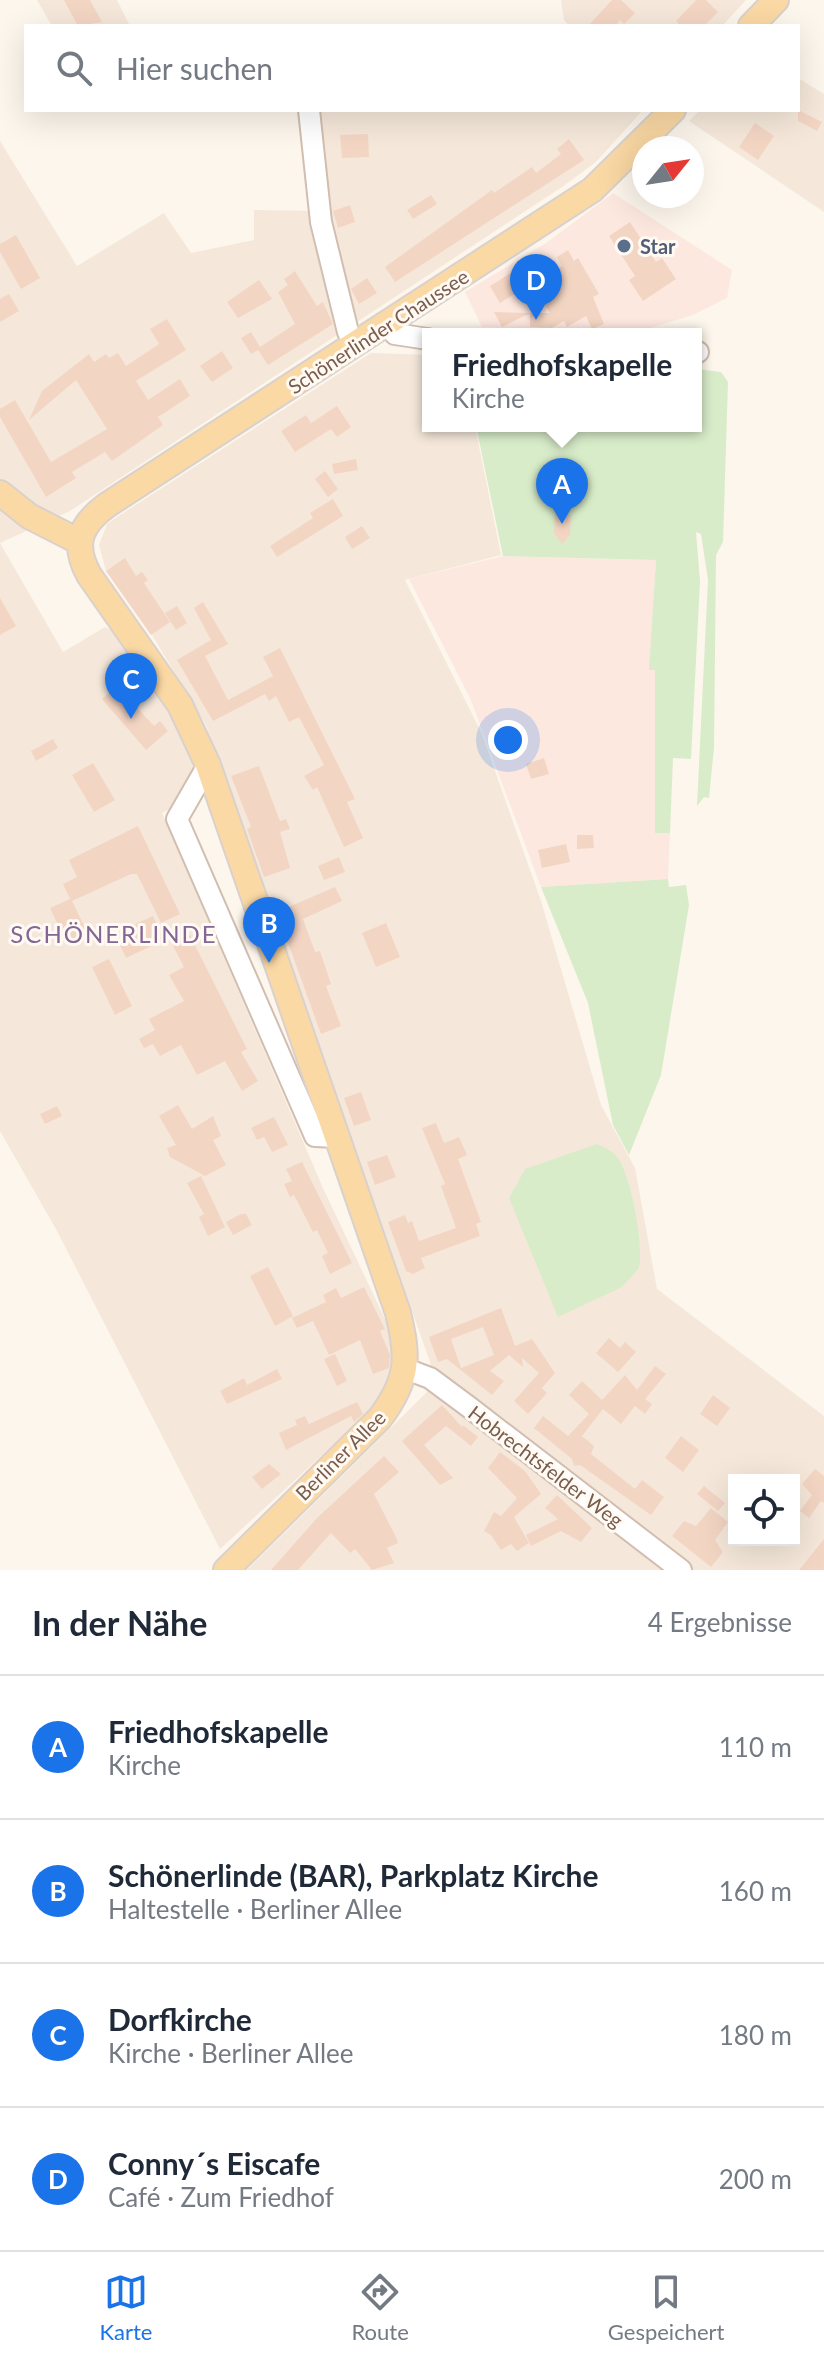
<!DOCTYPE html>
<html lang="de">
<meta charset="utf-8">
<style>
:root{--surface:#fff;--page:#f6f6f7;--text:#1f2937;--muted:#747a83;--line:#e0e1e3;--accent:#1a73e8}
body{margin:0;font-family:Lato,sans-serif;background:var(--page);color:var(--text)}
.controls{position:absolute;right:24px;bottom:24px;display:grid;overflow:hidden;border-radius:0px;box-shadow:0 8px 32px #0002}
.controls button{width:72px;height:72px;display:grid;place-items:center;padding:0;border:0;border-bottom:2px solid var(--line);background:var(--surface);color:var(--text);font:40px sans-serif}
.compass{position:absolute;left:632px;top:136px;width:72px;height:72px;border-radius:50%;background:var(--surface);box-shadow:0 8px 32px #0002;rotate:60deg}
.you{position:absolute;left:508px;top:740px;width:28px;height:28px;margin:-20px;border:6px solid #fff;border-radius:50%;background:#1a73e8;box-shadow:0 0 0 12px #1a73e833}
.badge{display:grid;place-items:center;width:52px;height:52px;border-radius:50%;background:var(--accent);color:#fff;font-size:26px;font-weight:700}
.pin{position:absolute;translate:-50% -66px;filter:drop-shadow(0 2px 4px #0008)}
.pin::after{content:'';position:absolute;top:42px;width:28px;height:24px;background:inherit;clip-path:polygon(0 0,100% 0,50% 100%)}
.popup{position:absolute;left:422px;top:328px;width:280px;height:104px;box-sizing:border-box;display:grid;place-content:center;border-radius:0px;background:var(--surface);filter:drop-shadow(0 2px 6px #0005);font-size:26px;white-space:nowrap;color:var(--muted)}
.popup b{font-size:30px;color:var(--text)}
.popup::after{content:'';position:absolute;left:50%;top:100%;margin-left:-16px;border:16px solid transparent;border-top-color:var(--surface)}
.list{margin:0;padding:0;list-style:none}
h2{display:flex;justify-content:space-between;align-items:center;height:104px;margin:0;padding:0 32px;font-size:34px}
h2 small{font-size:26px;font-weight:400;color:var(--muted)}
.list li{display:grid;grid-template-columns:52px 1fr auto;gap:24px;align-items:center;box-sizing:border-box;height:144px;padding:0 32px;border-top:2px solid var(--line)}
.list b{display:block;font-size:30px;white-space:nowrap}
.list p{margin:0;font-size:26px;white-space:nowrap;color:var(--muted)}
.list em{font-size:26px;font-style:normal;color:var(--muted)}
.icon{flex:none;width:44px;height:44px;fill:none;stroke:currentColor;stroke-width:2;stroke-linecap:round;stroke-linejoin:round}
.map{position:relative;flex:none;width:824px;height:1570px;overflow:hidden}
.search{position:absolute;background:var(--surface);box-shadow:0 8px 32px #0002;left:24px;right:24px;top:24px;height:88px;display:flex;align-items:center;gap:20px;box-sizing:border-box;padding:0 28px;border-radius:0px;color:var(--muted);font-size:30px}
.sheet{height:680px;background:var(--surface)}
nav{display:flex;justify-content:space-around;align-items:center;box-sizing:border-box;height:112px;border-top:2px solid var(--line);background:var(--surface);font-size:22px;color:var(--muted)}
nav a{display:grid;justify-items:center;gap:4px}
nav .on{color:var(--accent)}
.map>svg:first-child{display:block}
.residential{fill:#f5e8da;fill-rule:evenodd}
.commercial{fill:#fde8e0}
.green{fill:#d8ecc9}
.building{fill:#f3d5c3;fill-rule:evenodd}
.lines{fill:none;stroke-linecap:round;stroke-linejoin:round}
.minor-casing{stroke:#d1beb0;stroke-width:24}
.major-casing{stroke:#dad1cd;stroke-width:28}
.minor{stroke:#fff;stroke-width:20}
.major{stroke:#fbd9a5;stroke-width:24}
.service-dot{fill:#5c6f8a;stroke:#fffaf3;stroke-width:3}
.labels{text-anchor:middle;dominant-baseline:central;stroke-width:6;stroke-linejoin:round;paint-order:stroke}
.service-label{font-size:20px;font-weight:bold;fill:#4e5e75;stroke:#fffaf3;text-anchor:start}
.street-label{font-size:20px;fill:#7a5c4d;stroke:#fffaf3}
.quarter-label{font-size:24px;letter-spacing:2px;fill:#846695;stroke:#fffaf3}
</style>
<div class="map">
<svg width="824" height="1570" viewBox="0 0 824 1570">
<rect width="100%" height="100%" fill="#fdf6ec"/>
<path class="residential" d="M37,0H117L129,24L52,26Z
M561,0H746L722,26H570L564,20Z
M798,78L824,94V212L689,121L700,110H798Z
M308,110H643L596,162L562,187L70,511L0,543L63,652L105,627L129,639L199,768L180,803L162,813L323,1188L392,1334L396,1360L383,1399L220,1549L57,1231L0,1131V141L77,266L164,213L191,253L254,240V210L316,211Z
M371,353L428,355V426H475L501,555L405,580L482,734L541,901L601,1105L635,1168L657,1289L824,1416V1570H247L430,1389L431,1365L206,725L152,635L106,571L99,545L107,524L117,517ZM734,1480H794V1540H734Z"/>
<path class="commercial" d="M613,193L732,270L727,298L693,315L640,331L482,327L465,292L546,243Z
M503,556L656,560L650,670L655,669V832L670,833L668,879L541,887L470,698L409,579Z"/>
<path class="green" d="M696,369L721,372L728,382L723,542L716,555L714,748L709,798L704,797L697,806L708,580L701,534L696,532L700,581L691,759L673,758L670,833H655V670H649L656,560L503,556L476,426H696Z
M668,879L669,887L686,885L689,905L661,1075L629,1155L613,1125L588,1003L541,887Z
M597,1144C605,1148 613,1151 618,1158C631,1176 644,1246 639,1268L622,1287L558,1317L509,1198L525,1169Z"/>
<path class="building" d="M64,0H90L102,22L78,26Z
M612,0H621L635,13L624,24L620,20L615,26H588Z
M696,0H706L718,12L704,26H681L676,21Z
M798,110L822,122L817,131L798,121Z
M755,123L774,136L758,160L739,147Z
M368,134L369,157L342,158L340,135Z
M569,139L584,160L395,282L385,267L492,190L494,193L532,167L536,173L561,154L557,149Z
M431,195L437,204L413,219L407,210Z
M350,205L355,222L338,228L333,211Z
M630,222L656,262L662,258L676,279L643,301L629,280L635,276L609,236Z
M16,235L40,278L21,289L0,252V244Z
M568,250L574,261L578,258L599,294L593,297L604,324L592,329L586,316L567,327L564,321L552,328L530,327V313H550L532,284L562,266L557,257Z
M517,269L527,286L500,303L490,286Z
M295,271L317,306L323,302L333,324L268,365L258,350L251,354L241,338L251,332L260,347L295,324L278,292L288,285L284,279Z
M367,278L377,293L359,304L351,289Z
M259,280L272,299L238,318L227,302Z
M9,294L19,311L0,322V299Z
M494,312L530,313L502,327Z
M167,319L186,350L136,381L148,400L180,379L190,396L158,417L163,425L112,461L105,452L72,472L76,478L46,497L0,417V409L15,400L51,462L107,429L76,380L29,420L42,391L89,354L94,362L106,354L109,358L118,353L126,366L159,344L150,329Z
M222,351L233,368L212,382L200,366Z
M337,406L351,427L337,437L331,429L295,452L281,431L306,415L311,423Z
M356,459L358,470L334,474L332,464Z
M325,471L338,489L328,497L315,479Z
M333,499L343,516L277,557L270,546L313,518L310,513Z
M555,514L571,515L570,535L562,544L554,533Z
M362,526L370,538L352,549L345,537Z
M125,558L136,576L142,572L148,580L144,583L170,622L151,635L106,571Z
M0,598L16,626L0,635Z
M203,602L228,644L205,656L228,700L273,676L263,657L280,648L355,799L347,802L363,838L344,847L317,787L313,790L304,776L324,765L299,717L289,722L276,696L269,701L265,694L213,721L177,660L211,640L194,608Z
M177,606L187,623L176,630L165,613Z
M117,686L154,726L160,721L168,731L146,750L102,699Z
M53,739L58,748L36,761L31,751Z
M544,758L549,774L531,779L526,764Z
M93,763L115,800L94,812L72,775Z
M259,766L280,821L286,819L290,829L280,832L290,868L264,877L247,829L251,827L231,776Z
M138,826L180,914L161,923L137,874H131L72,901L88,934L67,944L50,908L70,899L63,884L77,877L69,860Z
M577,835H593L594,848L577,849Z
M566,844L570,862L542,868L538,850Z
M339,857L345,872L324,880L318,866Z
M335,887L342,901L303,919L315,952L320,951L331,984L326,986L341,1026L321,1034L277,912Z
M153,916L164,940L126,958L119,943L127,939L122,930Z
M386,923L400,957L376,967L362,933Z
M190,935L247,1049L241,1052L258,1081L242,1091L225,1061L197,1075L181,1045L160,1056L153,1044L144,1048L139,1039L155,1030L149,1019L184,1001L169,975L184,967L172,944Z
M109,959L132,1006L115,1015L92,967Z
M361,1092L371,1120L354,1126L344,1098Z
M178,1105L192,1129L213,1116L221,1136L213,1140L226,1165L205,1176L170,1157L167,1148L176,1145L159,1116Z
M57,1106L62,1116L45,1124L40,1114Z
M274,1117L288,1145L272,1152L264,1137L257,1140L251,1128Z
M436,1123L444,1143L459,1137L467,1155L458,1159L481,1222L476,1224L480,1236L421,1258L425,1268L413,1274L406,1271L388,1222L405,1215L408,1223L412,1221L419,1241L456,1228L441,1186L445,1184L422,1128Z
M387,1155L396,1177L375,1185L367,1162Z
M302,1162L352,1263L330,1274L322,1256L328,1253L317,1230L313,1232L294,1195L290,1197L284,1184L292,1181L286,1169Z
M201,1176L225,1227L208,1236L199,1217L204,1214L187,1183Z
M241,1214H246L252,1225L233,1235L226,1222Z
M268,1267L293,1316L275,1326L250,1276Z
M364,1287L385,1329L380,1331L390,1355L389,1368L373,1374L360,1340L329,1355L313,1321L297,1328L292,1318L326,1302L323,1295L336,1288L341,1298Z
M501,1308L515,1346L532,1339L555,1373L542,1388L547,1393L528,1414L514,1401L539,1373L522,1358L523,1367L509,1355L490,1371L504,1381L492,1395L447,1359L438,1362L429,1337ZM483,1327L494,1355L461,1368L451,1339Z
M609,1338L620,1348L625,1342L636,1352L618,1372L596,1353Z
M335,1354L347,1381L337,1386L324,1359Z
M655,1366L666,1374L645,1399L652,1404L645,1414L635,1406L621,1424L603,1409L582,1436L594,1446L591,1454L635,1489L642,1480L664,1497L651,1515L580,1465L574,1466L572,1459L534,1428L543,1416L568,1436L589,1414L569,1395L582,1381L602,1400L625,1375L637,1390Z
M277,1369L282,1379L227,1404L220,1391L244,1378L247,1385Z
M713,1395L730,1408L717,1426L700,1414Z
M357,1402L363,1414L354,1422L351,1416L286,1450L279,1433L297,1425L295,1420L305,1416L309,1424Z
M442,1405L462,1427L463,1425L478,1437L471,1446L446,1426L424,1445L453,1478L440,1485L402,1441Z
M681,1436L699,1450L683,1472L665,1458Z
M500,1452L525,1471L541,1494L514,1517L529,1543L517,1551L511,1544L501,1550L491,1535L484,1531L494,1512L501,1516L517,1498L488,1468Z
M384,1456L399,1472L374,1494L396,1537L398,1543L387,1548L394,1563L372,1570L355,1549L350,1553L331,1533L298,1570H271L317,1518Z
M269,1464L281,1474L262,1489L252,1477Z
M815,1469L824,1476V1503L821,1501L809,1518L800,1511L812,1495L802,1484Z
M704,1486L725,1503L718,1511L697,1494Z
M557,1495L592,1528L581,1542L561,1531L531,1546L526,1535L558,1519L545,1508Z
M711,1508L728,1522L715,1540L723,1552L711,1567L672,1536L684,1521L696,1526Z
M824,1539V1570H799L811,1555Z"/>
<g class="lines">
<defs>
<path id="minor" d="M309,110L321,222L348,332L356,344
M389,324L395,334L428,339
M696,352H698
M208,765L177,819L315,1136L338,1137
M406,1369L430,1378L469,1407L681,1570"/>
<path id="major" d="M751,26L776,0
M0,493L29,516L78,541
M226,1570L380,1418C409,1379 409,1358 398,1313L208,765L180,705L89,575C72,544 80,525 107,505L592,190L673,110"/>
</defs>
<use href="#minor" class="minor-casing"/>
<use href="#major" class="major-casing"/>
<use href="#minor" class="minor"/>
<use href="#major" class="major"/>
</g>
<circle class="service-dot" cx="624" cy="246" r="8"/>
<g class="labels">
<g class="service-label">
<text x="640" y="246">Star</text>
</g>
<g class="street-label">
<text transform="translate(378 331) rotate(-33)">Schönerlinder Chaussee</text>
<text transform="translate(340 1455) rotate(-45)">Berliner Allee</text>
<text transform="translate(546 1466) rotate(37)">Hobrechtsfelder Weg</text>
</g>
<g class="quarter-label">
<text x="114" y="933">SCHÖNERLINDE</text>
</g>
</g>
</svg>
<div class="controls">
<button><svg class="icon" aria-label="locate" viewBox="0 0 24 24"><circle cx="12" cy="12" r="6"/><path d="M12 2v4M12 18v4M2 12h4M18 12h4"/></svg></button>
</div>
<svg class="compass" viewBox="-18 -18 36 36"><path d="M0-13l5 13h-10z" fill="#e53935"/><path d="M0 13l5-13h-10z" fill="#747a83"/></svg>
<div class="you"></div>
<div class="pin badge" style="left:562px;top:524px">A</div>
<div class="popup"><b>Friedhofskapelle</b>Kirche</div>
<div class="pin badge" style="left:269px;top:963px">B</div>
<div class="pin badge" style="left:131px;top:719px">C</div>
<div class="pin badge" style="left:536px;top:320px">D</div>
<div class="search"><svg class="icon" aria-label="search" viewBox="0 0 24 24"><circle cx="10" cy="10" r="6"/><path d="M15 15l6 6"/></svg>Hier suchen</div>
</div>
<section class="sheet">
<h2>In der Nähe<small>4 Ergebnisse</small></h2>
<ul class="list">
<li><span class="badge">A</span><div><b>Friedhofskapelle</b><p>Kirche</p></div><em>110 m</em></li>
<li><span class="badge">B</span><div><b>Schönerlinde (BAR), Parkplatz Kirche</b><p>Haltestelle · Berliner Allee</p></div><em>160 m</em></li>
<li><span class="badge">C</span><div><b>Dorfkirche</b><p>Kirche · Berliner Allee</p></div><em>180 m</em></li>
<li><span class="badge">D</span><div><b>Conny´s Eiscafe</b><p>Café · Zum Friedhof</p></div><em>200 m</em></li>
</ul>
</section>
<nav>
<a class="on"><svg class="icon" aria-label="map" viewBox="0 0 24 24"><path d="M3 6l6-2 6 2 6-2v14l-6 2-6-2-6 2zM9 4v14M15 6v14"/></svg>Karte</a>
<a><svg class="icon" aria-label="directions" viewBox="0 0 24 24"><path d="M12 3l9 9-9 9-9-9zM9 14v-3h6M13 9l2 2-2 2"/></svg>Route</a>
<a><svg class="icon" aria-label="saved" viewBox="0 0 24 24"><path d="M7 4h10v16l-5-4-5 4z"/></svg>Gespeichert</a>
</nav>
